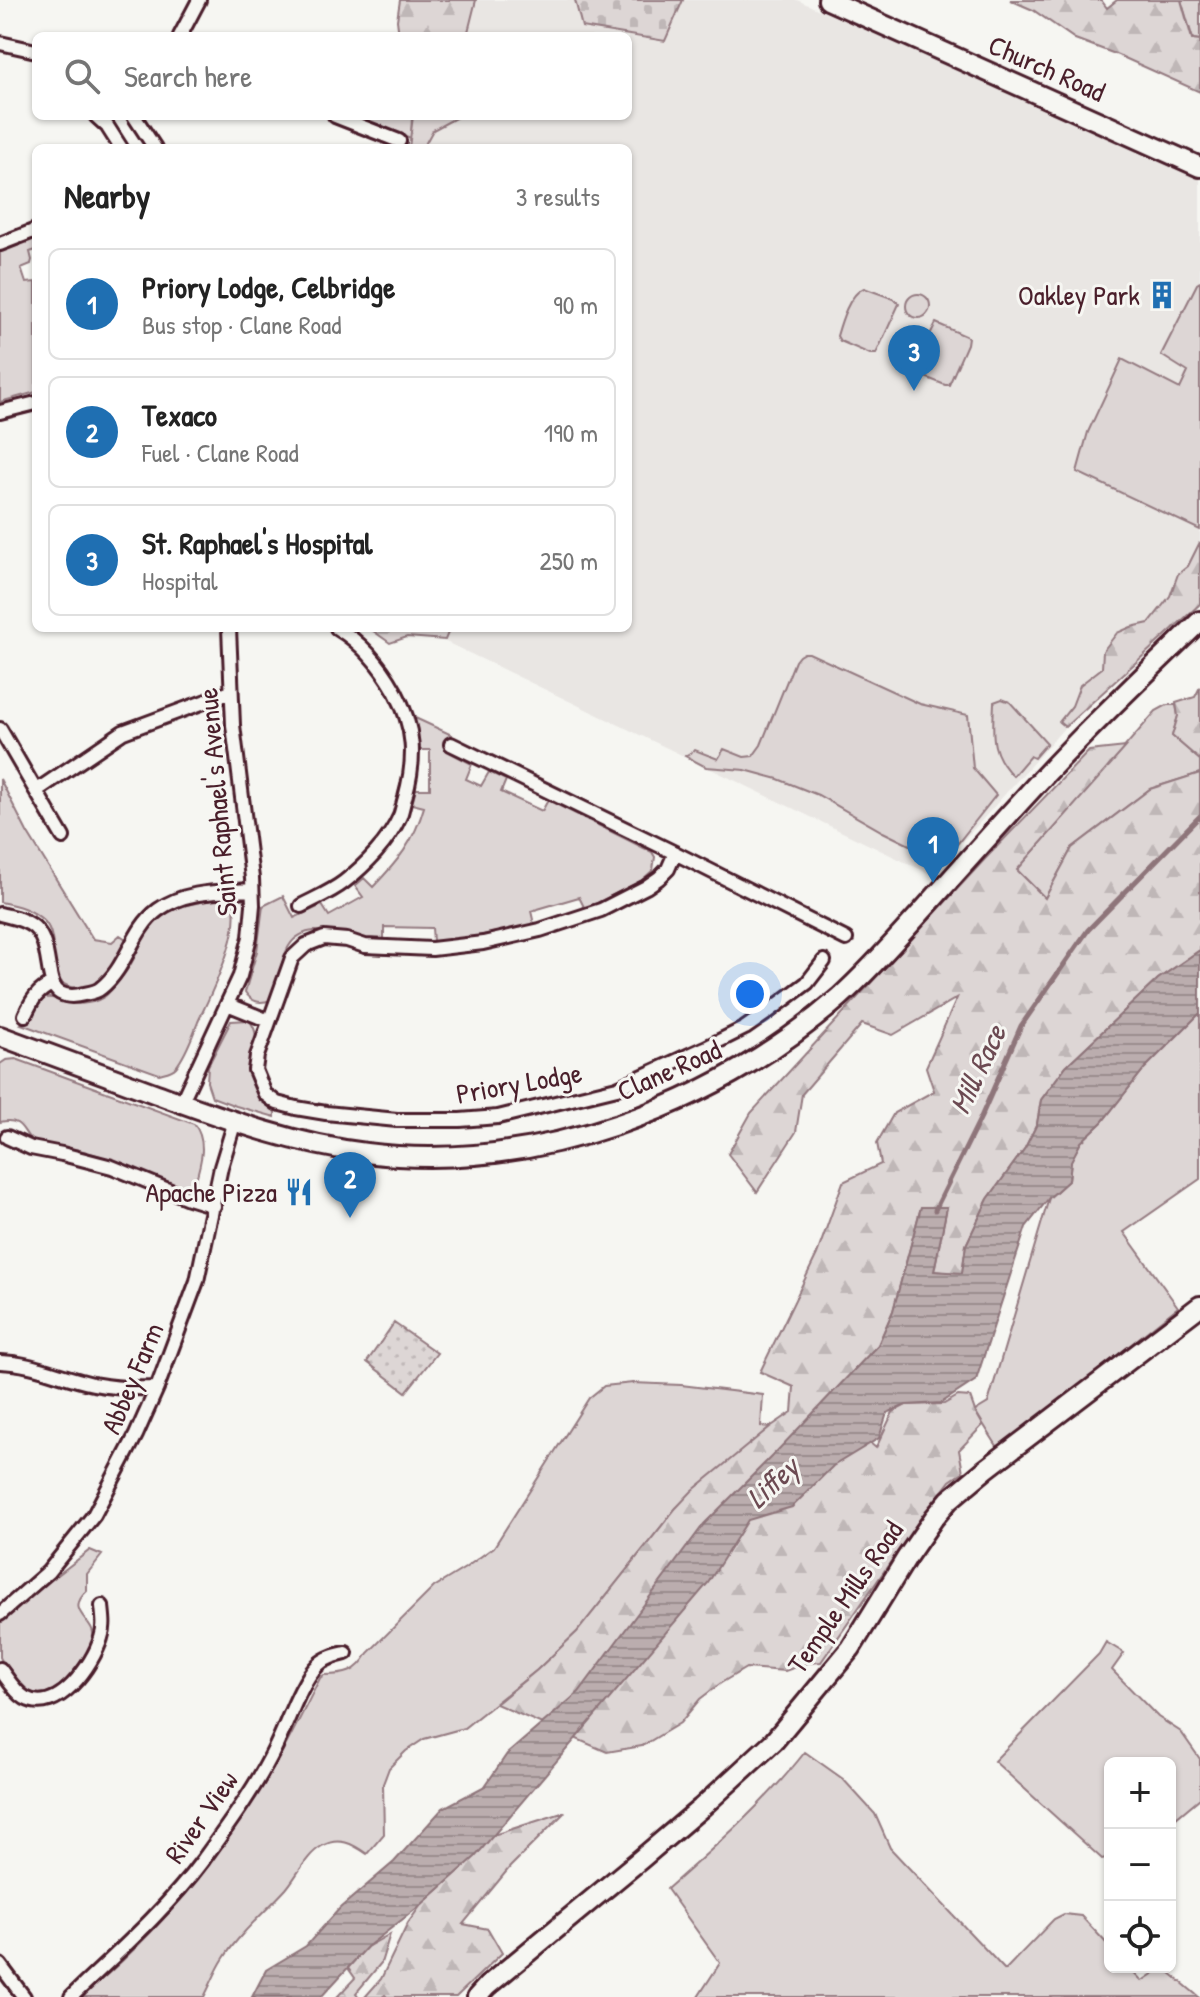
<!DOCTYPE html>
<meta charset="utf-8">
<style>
:root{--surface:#fff;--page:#f2f2f2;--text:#222;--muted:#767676;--line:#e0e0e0;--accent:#1f6fb2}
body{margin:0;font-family:"Patrick Hand",sans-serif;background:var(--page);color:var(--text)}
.controls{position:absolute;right:24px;bottom:24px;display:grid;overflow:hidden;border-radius:12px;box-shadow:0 2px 6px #0004}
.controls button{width:72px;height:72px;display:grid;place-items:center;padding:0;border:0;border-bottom:2px solid var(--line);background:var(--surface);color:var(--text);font:40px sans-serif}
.you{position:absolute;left:750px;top:994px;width:28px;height:28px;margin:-20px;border:6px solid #fff;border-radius:50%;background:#1a73e8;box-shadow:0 0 0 12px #1a73e833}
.badge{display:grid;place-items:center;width:52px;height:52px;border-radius:50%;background:var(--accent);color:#fff;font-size:26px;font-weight:700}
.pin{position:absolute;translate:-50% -66px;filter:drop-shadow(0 2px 4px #0008)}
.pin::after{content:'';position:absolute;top:42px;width:28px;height:24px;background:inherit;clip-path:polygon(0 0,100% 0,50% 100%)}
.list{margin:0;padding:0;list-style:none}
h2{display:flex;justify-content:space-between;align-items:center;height:104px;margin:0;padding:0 32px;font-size:34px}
h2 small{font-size:26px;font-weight:400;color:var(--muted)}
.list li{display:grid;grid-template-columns:52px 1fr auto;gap:24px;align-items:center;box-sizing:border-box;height:112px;margin:0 16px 16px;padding:0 16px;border:2px solid var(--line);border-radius:12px}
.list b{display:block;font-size:30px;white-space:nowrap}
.list p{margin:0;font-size:26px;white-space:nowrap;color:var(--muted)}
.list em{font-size:26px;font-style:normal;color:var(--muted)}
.icon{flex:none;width:44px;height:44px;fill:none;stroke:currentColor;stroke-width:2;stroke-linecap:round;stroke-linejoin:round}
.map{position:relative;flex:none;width:1200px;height:1997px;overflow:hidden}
.search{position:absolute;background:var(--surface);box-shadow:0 2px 6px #0004;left:32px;top:32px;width:600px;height:88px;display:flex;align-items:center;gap:20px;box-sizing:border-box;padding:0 28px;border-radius:12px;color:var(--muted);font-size:30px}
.panel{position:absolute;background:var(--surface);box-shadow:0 2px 6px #0004;left:32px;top:144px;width:600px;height:488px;border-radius:12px}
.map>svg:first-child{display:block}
.built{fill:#e9e6e3}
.grass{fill:#ddd6d5;stroke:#947a80;stroke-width:2}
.forest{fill:url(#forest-firs);stroke:#947a80;stroke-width:2}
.cemetery{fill:url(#cemetery-stones);stroke:#947a80;stroke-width:2}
.garden{fill:url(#garden-dots);stroke:#947a80;stroke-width:2}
.water{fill:url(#water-rules);stroke:#8e747a;stroke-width:2}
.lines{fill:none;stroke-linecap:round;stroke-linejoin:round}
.stream{stroke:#8e747a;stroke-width:5}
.street-casing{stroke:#4a1f2b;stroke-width:18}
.secondary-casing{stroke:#4a1f2b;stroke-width:24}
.street{stroke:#f6f6f2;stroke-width:12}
.secondary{stroke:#f6f6f2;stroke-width:18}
.labels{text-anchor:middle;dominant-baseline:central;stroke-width:6;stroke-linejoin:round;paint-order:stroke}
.street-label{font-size:28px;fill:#4a1f2b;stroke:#f6f6f2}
.poi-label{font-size:28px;fill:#4a1f2b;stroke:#f6f6f2;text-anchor:end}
.water-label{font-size:30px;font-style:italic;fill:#6c4a52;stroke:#f6f6f2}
</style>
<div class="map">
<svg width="1200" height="1997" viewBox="0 0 1200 1997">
<defs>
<pattern id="forest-firs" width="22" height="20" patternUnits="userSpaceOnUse" patternTransform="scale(2)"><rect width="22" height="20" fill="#ddd6d5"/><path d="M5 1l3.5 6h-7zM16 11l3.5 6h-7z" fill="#bfb7b7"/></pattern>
<pattern id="cemetery-stones" width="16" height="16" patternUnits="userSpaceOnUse" patternTransform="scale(2)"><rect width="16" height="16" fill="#ddd6d5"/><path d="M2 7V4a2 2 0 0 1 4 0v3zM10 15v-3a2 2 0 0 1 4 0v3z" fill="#bfb7b7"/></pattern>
<pattern id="garden-dots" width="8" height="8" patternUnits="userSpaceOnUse" patternTransform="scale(2)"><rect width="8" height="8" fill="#ddd6d5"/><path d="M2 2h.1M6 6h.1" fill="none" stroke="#bfb7b7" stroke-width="1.8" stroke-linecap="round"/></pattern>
<pattern id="water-rules" width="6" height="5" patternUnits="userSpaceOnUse" patternTransform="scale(2)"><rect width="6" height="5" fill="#bbadae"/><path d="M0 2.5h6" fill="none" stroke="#9a8c8e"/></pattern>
</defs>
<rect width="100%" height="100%" fill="#f6f6f2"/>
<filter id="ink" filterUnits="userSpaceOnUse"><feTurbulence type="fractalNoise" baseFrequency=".0125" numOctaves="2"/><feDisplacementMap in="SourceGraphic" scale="16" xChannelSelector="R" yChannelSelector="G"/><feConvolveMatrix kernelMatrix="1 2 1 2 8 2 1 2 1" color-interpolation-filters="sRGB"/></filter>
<g filter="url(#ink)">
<path class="built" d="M427,0H575L582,27L664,41L683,0H797L1200,178V604L1065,727L974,829L930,874L446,642L392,628H628V148H420L424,116H628V36H426Z"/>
<path class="grass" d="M1181,0H1200V40L1193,39Z
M362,116H412L411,138L364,121Z
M36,236V250L30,252L32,260L31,264L21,268L26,283L36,282V392L0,402V251Z
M1200,282V530L1077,472L1088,432L1122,359L1180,389L1188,372L1161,355L1197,284Z
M864,288L894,299L899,304L876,354H870L840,341L837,336C841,322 849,294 864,288Z
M906 306a12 12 0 1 1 24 0a12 12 0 1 1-24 0Z
M936,323L968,337L967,344L949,385H945L915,373L913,367Z
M804,653H809L920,704L968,715L973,768L996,795L947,857L930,855L883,832L818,795L778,779L745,770L706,767L685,756L695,750L718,759L724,749L744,757L753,756L761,745L795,661L799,656Z
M1002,699L1010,702L1047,743L1034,758L1030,756L1013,776C989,752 993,734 994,702Z
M1167,705H1176L1178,716L1172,736L1200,760V773L1150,789L1072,848L1045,898L1017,870L1156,711Z
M413,717L452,735L447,751L472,764L466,779L481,786L489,772L506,780L501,792L542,811L548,800L652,852L655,857L653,870L641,881L585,909L579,897L531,911L534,924L460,940L433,941L432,928L384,927V941C373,940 362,939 352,937C330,932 304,923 289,946C283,955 275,988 271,1000C259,1004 252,1002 245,992L257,951L263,906L283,896L294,918L322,905L329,916L363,897L355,886L364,878L373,887C398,861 414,842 424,807L412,804L416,789H430V750H418Z
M0,779L27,832L93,939L112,942L120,935L126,939C117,959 102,990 76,988C67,987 60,984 56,975C51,960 57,936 45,922C33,909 16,905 0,902Z
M231,898C246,926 210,995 198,1022C192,1037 186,1055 176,1067C171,1072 166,1072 159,1074L21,1024C26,1021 32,1017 35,1012C39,1007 38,1000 45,998C50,997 53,998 57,999C74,1004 88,1007 104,997C112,991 118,982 124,974C135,961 139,945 148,931C166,904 201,901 231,898Z
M1200,1013V1179L1124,1232L1178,1307L999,1449L975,1411L988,1403L1049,1198L1069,1180L1071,1160L1081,1142L1102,1122L1144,1069Z
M249,1020C273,1049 223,1072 275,1112V1117L236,1106L212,1097L207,1082L208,1066L231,1021Z
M16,1059L194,1124C210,1144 198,1171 192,1193C164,1184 139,1170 112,1160C95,1154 74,1148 57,1146C51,1145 45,1146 39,1144C20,1139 28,1116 0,1122V1064L6,1060Z
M633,1383L681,1385L763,1395L761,1426L770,1427L676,1508L577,1632L537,1670L464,1728L424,1739L406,1751L389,1768L383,1784L384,1834L367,1854C353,1844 339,1836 322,1846C306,1855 298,1875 286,1889C267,1910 239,1934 224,1958C216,1970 211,1984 204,1997H80C158,1936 234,1841 281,1754C295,1729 307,1704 320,1678L324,1675C345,1675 357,1673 368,1653L434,1587L465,1568L494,1547L589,1398L604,1386Z
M90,1550L102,1555L87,1574V1591C65,1611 92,1619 93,1633C95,1648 64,1685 51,1692C32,1703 18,1680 8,1667C5,1664 1,1661 0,1657C0,1650 0,1629 0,1620Z
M1106,1642L1124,1653L1112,1670L1158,1717L1181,1732L1200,1759V1798L1170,1823V1763H1110V1857L1102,1859L994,1761L1099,1654Z
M805,1752L843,1779L875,1814L890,1848L1005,1970L1054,1919L1064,1914L1081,1916L1110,1947V1967H1129L1142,1981L1163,1967L1199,1997H698L720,1963L667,1889C716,1846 765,1803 805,1752Z"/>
<path class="forest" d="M400,0H476L467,36H399L397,20Z
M1010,0H1101L1107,8L1117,0H1181L1192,39L1200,40V92L1118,55L1075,39L1033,10Z
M413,116H459L433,130L423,148H409Z
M1200,542V604L1065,727L1059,722L1072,706L1080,685L1102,668L1103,651L1117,633L1131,627L1149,623L1170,596L1178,574L1188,566Z
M369,628H450L445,640L407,637L390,643Z
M1200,687V760L1172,736L1178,716L1176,703L1195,697Z
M1126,747L1017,870L1045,898L1072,848L1150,789L1200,773V950L1158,979L1066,1066L1041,1100L1037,1124L1025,1148L988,1199L966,1245L962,1274L934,1271L947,1207H921L893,1311L878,1345L823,1403L876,1448L893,1412L906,1405L944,1404L958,1396L970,1397L975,1411L983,1425L959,1450L963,1472L950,1481L912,1531L821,1662L807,1663L785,1671L746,1668L721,1683L700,1699L680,1723L642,1746L607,1752L496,1704L537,1670L577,1632L676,1508L692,1491L770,1427L792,1412L794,1387L760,1372L817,1254L843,1182L881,1164L877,1143L894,1113L934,1091L926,1067L957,998L893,1035L862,1024L802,1094L796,1132L757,1192L728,1154L751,1113L985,859L1089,751Z
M565,1812L510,1867L463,1924L488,1929L502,1953L456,1997H387L385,1995L382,1997H365L381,1979L408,1923L421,1905L470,1861L493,1835Z
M390,1934L381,1963L356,1993L359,1997H337L355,1978L348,1968L367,1947Z"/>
<path class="cemetery" d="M575,0H683L665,41L582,27Z"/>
<path class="garden" d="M394,1323L437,1353L406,1392L367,1362Z"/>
<path class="water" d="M1200,950V1013L1144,1069L1102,1122L1081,1142L1071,1161L1069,1180L1049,1198L1026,1227L976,1380L941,1403L906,1405L887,1413L879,1438L833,1466L792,1507L748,1520L708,1583L475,1857L421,1905L367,1947L321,1997H252L266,1970L306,1946L340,1908L394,1862L443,1808L485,1786L507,1754L579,1692L704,1524L777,1451L878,1345L893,1311L921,1207H947L934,1271L962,1273L966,1245L988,1199L1025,1148L1037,1124L1041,1100L1066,1066L1158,979Z"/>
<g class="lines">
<path class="stream" d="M935,1210L981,1117L1021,1026L1088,930L1200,816"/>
<defs>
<path id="street" d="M180,36L199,0
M0,43L36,51
M96,116L107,126L121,148
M134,116L155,148
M335,116L399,141
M0,244L36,230
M0,412L36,403
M0,729L36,791
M451,744L675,853L846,939
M63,837L36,791L123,732L231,692
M675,853L668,869L659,878L646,887L601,910L540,930L483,943L432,949L365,946L347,940L324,938L306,945L292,958L257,1056L255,1070L265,1094L277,1103L296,1108L326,1113L397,1120H460L498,1117L617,1088L705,1048L745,1028L768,1012L807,983L824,961
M301,906C316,898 331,892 344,882C366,865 389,841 400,816C402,811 403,804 405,798C416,758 415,728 395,691C381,666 362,643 337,628
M0,914C11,917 25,919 34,927C53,944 44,984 60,993C67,997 77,996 84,994C89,993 97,992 101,988C127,968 132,929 158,910C186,890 220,892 252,890
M227,1004L269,1021
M25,1015C32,1000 37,991 52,984
M181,1103L240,976L250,937L253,905L252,878L233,725L229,628
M7,1137L31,1148L62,1154L112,1167L188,1198L214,1206
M0,1362C34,1363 60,1377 93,1384C114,1388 135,1389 157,1388
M0,1614L48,1572L94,1515L136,1435L157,1388L197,1281L221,1167L235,1121
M0,1669C7,1678 15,1692 25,1698C58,1716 93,1664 101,1638C105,1627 103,1617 102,1606
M0,1965L24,1997
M71,1997C117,1953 165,1911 203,1860C229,1824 257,1786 276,1746C287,1724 301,1681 318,1665C326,1657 337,1655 346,1653"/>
<path id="secondary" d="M828,0L1200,167
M0,1036C51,1055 103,1074 154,1093C223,1118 292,1144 366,1153C534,1174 714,1107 840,997C870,970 897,939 924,909C957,872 990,835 1024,798C1080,736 1140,679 1200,621
M477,1997L487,1986L641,1859L701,1808L774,1741L851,1648L907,1557L934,1518L949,1500L986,1469L1200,1306"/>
</defs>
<use href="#street" class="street-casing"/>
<use href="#secondary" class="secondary-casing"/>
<use href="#street" class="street"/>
<use href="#secondary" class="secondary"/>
</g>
</g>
<defs>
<symbol id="building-bare" viewBox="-9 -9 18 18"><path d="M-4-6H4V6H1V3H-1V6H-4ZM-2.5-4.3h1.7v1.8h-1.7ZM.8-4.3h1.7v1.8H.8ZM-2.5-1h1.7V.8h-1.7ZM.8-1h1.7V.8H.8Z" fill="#1f6fb2" stroke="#f6f6f2" stroke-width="2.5" paint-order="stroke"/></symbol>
<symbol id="restaurant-bare" viewBox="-9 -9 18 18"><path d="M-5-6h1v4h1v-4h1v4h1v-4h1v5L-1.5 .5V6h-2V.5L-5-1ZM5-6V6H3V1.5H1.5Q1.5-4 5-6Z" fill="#1f6fb2" stroke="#f6f6f2" stroke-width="2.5" paint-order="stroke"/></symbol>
</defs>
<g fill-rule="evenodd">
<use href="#building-bare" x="1142" y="275" width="40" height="40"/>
<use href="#restaurant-bare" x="279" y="1172" width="40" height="40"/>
</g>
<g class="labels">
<g class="street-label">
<text transform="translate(1047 68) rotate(24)">Church Road</text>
<text transform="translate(217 802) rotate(-95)">Saint Raphael's Avenue</text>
<text transform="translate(669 1070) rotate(-24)">Clane Road</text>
<text transform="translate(519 1083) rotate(-10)">Priory Lodge</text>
<text transform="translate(132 1378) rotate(-67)">Abbey Farm</text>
<text transform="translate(845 1597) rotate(-55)">Temple Mills Road</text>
<text transform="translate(201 1817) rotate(-55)">River View</text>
</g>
<g class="poi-label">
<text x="1140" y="295">Oakley Park</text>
<text x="277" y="1192">Apache Pizza</text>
</g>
<g class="water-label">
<text transform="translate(977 1069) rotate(-65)">Mill Race</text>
<text transform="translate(772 1482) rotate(-43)">Liffey</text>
</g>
</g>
</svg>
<div class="controls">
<button>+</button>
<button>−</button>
<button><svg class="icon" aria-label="locate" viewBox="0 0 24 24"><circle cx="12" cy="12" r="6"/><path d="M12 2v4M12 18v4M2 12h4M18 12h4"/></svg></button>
</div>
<div class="you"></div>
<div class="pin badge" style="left:933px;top:883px">1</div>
<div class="pin badge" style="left:350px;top:1218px">2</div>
<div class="pin badge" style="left:914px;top:391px">3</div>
<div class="search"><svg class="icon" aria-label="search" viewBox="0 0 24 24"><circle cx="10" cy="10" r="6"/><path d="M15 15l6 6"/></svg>Search here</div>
<section class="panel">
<h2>Nearby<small>3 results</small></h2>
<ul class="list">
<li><span class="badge">1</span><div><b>Priory Lodge, Celbridge</b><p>Bus stop · Clane Road</p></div><em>90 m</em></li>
<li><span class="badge">2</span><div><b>Texaco</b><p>Fuel · Clane Road</p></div><em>190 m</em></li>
<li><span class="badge">3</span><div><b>St. Raphael's Hospital</b><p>Hospital</p></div><em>250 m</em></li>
</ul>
</section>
</div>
